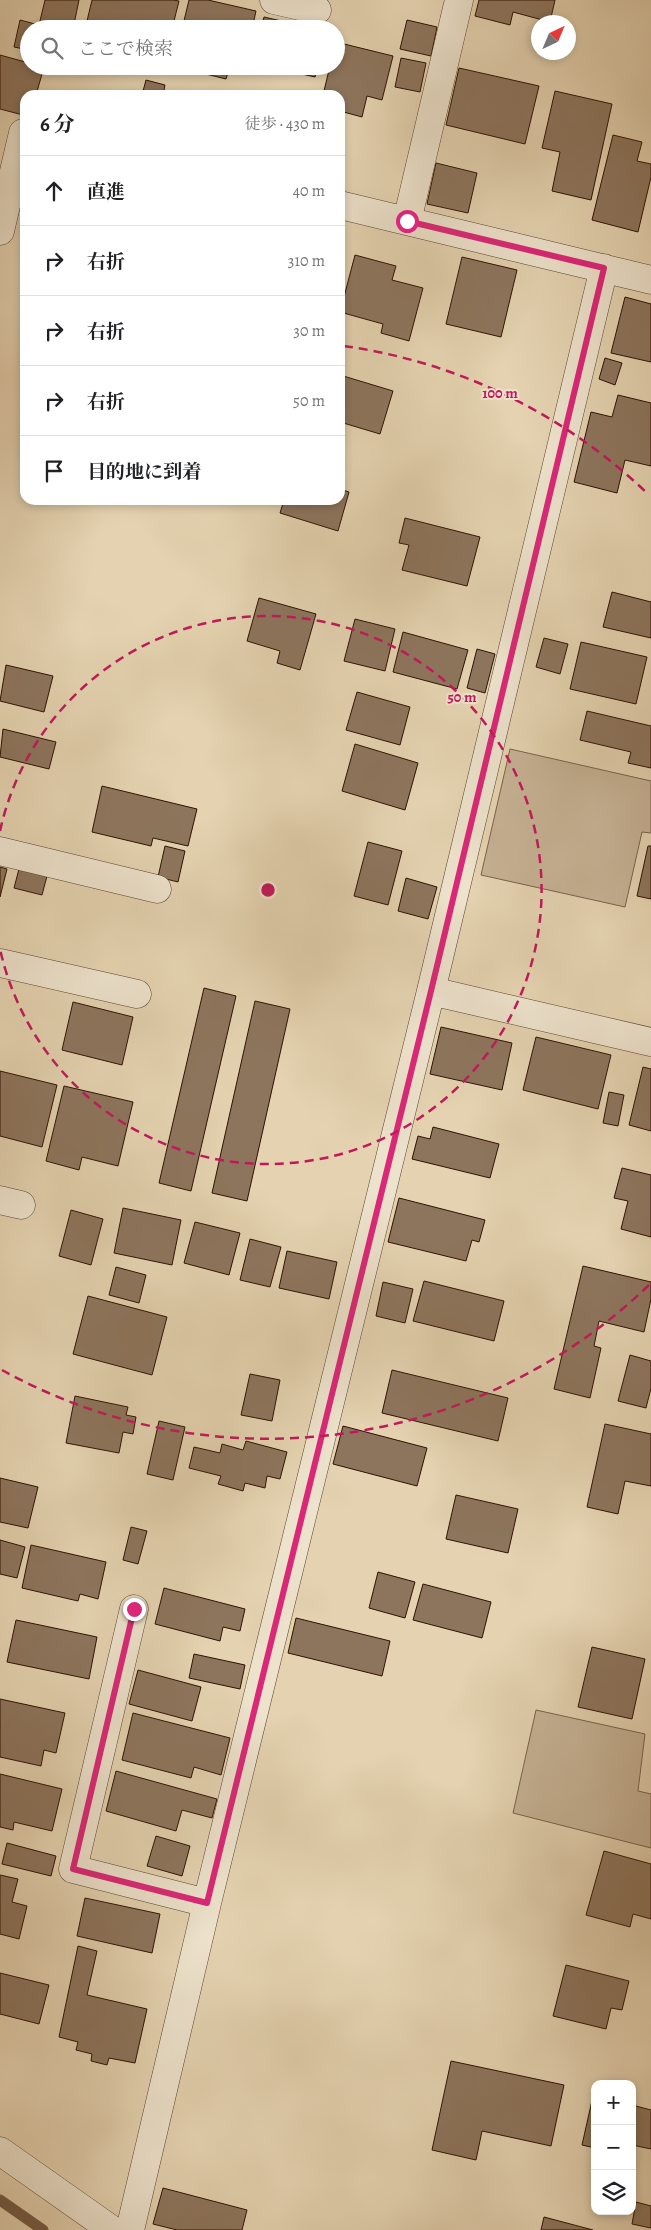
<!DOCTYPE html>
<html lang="ja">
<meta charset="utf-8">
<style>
:root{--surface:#fff;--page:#f6f6f6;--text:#202124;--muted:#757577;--line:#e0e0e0}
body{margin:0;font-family:Alegreya,"Noto Serif JP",serif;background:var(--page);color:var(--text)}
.controls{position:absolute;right:15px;bottom:15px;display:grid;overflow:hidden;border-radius:10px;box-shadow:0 2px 8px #0003}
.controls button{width:45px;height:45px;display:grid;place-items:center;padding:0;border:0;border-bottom:1px solid var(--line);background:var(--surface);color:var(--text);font:25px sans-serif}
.compass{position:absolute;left:531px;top:15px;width:45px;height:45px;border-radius:50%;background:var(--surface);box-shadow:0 2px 8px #0003;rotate:44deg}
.stop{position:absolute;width:15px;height:15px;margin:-11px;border:4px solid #db2777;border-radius:50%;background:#fff}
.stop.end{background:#db2777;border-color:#fff;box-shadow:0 1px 5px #0008}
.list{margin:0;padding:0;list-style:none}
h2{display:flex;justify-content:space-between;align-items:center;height:65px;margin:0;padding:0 20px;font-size:21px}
h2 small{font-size:16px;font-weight:400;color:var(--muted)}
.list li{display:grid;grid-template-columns:32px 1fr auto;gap:15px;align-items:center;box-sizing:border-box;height:70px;padding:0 20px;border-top:1px solid var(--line)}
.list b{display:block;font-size:19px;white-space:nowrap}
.list em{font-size:16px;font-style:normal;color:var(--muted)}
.icon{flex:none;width:28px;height:28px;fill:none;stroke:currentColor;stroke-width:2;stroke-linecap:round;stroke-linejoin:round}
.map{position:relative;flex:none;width:651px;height:2230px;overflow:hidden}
.search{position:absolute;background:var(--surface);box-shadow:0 2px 8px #0003;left:20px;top:20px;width:325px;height:55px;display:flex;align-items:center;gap:12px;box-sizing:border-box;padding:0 18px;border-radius:28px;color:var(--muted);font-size:19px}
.panel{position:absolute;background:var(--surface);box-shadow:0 2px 8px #0003;left:20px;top:90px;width:325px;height:415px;border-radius:15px}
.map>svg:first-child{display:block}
.green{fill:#c5b193;stroke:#7a614b}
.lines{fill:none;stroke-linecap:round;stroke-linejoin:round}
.stream{stroke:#765d47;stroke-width:11}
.building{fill:#8d755d;stroke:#2e1103}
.minor-casing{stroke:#5c412e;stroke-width:29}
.minor{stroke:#ede2cc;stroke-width:28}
.route{stroke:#db2777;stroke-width:6}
.ring{fill:none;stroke:#c2185b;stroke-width:2.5;stroke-dasharray:9 6}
.centre{fill:#c2185b;stroke:#ede2cc;stroke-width:2.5}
.ring-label{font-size:15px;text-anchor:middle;font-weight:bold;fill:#c2185b;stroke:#ede2cc;stroke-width:4;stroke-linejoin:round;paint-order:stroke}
</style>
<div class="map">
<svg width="651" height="2230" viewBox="0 0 651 2230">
<rect width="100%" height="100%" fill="#e4d2b0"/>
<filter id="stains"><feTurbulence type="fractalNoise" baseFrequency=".004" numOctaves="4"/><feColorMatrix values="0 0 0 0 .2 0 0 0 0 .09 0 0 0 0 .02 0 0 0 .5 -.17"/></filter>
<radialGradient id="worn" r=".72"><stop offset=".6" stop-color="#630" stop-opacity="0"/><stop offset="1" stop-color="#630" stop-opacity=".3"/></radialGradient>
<path class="green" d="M510,749L651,781V833L642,832L625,907L481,875Z
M536,1710L645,1734L638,1791L651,1794V1848L513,1813Z"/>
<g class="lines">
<path class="stream" d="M0,2200L43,2230"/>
</g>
<path class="building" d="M45,0H79L73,29H29V50L14,47L20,20L39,25Z
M92,0H173L179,1L172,29H115L87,21Z
M189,0H208L256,11L252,29H182Z
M479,0H555L550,22L513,12L510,25L475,16Z
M264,17L316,29H261Z
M407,20L437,27L431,56L400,49Z
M336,42L393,56L382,100L367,96L362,117L340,111V95H323L330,66H336Z
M0,55L29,63V66L44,67L36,95H25L23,115L0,109Z
M401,58L426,63L420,92L395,87Z
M174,66H244L242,72L229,69L226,79Z
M267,66H318L315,77Z
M459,68L539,86L525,144L446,125Z
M146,80L165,85L163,95H142Z
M555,91L612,104L591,200L552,191L560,152L542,148Z
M613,135L642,142L637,161L651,164V177L638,232L592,220Z
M436,163L477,173L468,213L427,204Z
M355,255L396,266L392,280L423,288L409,341L381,333L383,324L340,312Z
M462,257L517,270L501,337L446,324Z
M625,297L651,304V362L611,353Z
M605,358L622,363L615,385L599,379Z
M340,375L393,391L380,434L340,422Z
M618,395L651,403V466L625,460L617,493L574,482L591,412L612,417Z
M340,489L349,492L338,531L280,513L284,500H340Z
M405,518L480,537L467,586L402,570L409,545L399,543Z
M612,592L651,602V638L603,627Z
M259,598L316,614L300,670L277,663L280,651L247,641Z
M355,619L395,629L385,671L344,661Z
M403,632L468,650L457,689L393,672Z
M544,638L568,644L560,674L536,667Z
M581,642L647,657L636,704L570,689Z
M477,649L495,654L485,693L467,688Z
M6,665L53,676L44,712L0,701Z
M357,692L410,707L400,745L346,730Z
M587,711L651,726V768L628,763L631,752L580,740Z
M3,729L56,742L49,769L0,757Z
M355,744L418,763L405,810L342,791Z
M102,786L197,809L188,846L153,838L151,846L92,832Z
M368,842L402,851L388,905L354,896Z
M165,846L185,851L178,882L158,877Z
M648,846H651V899L637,896Z
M0,867L7,869L0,897Z
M19,869L47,876L42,895L14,888Z
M406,878L437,887L428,919L398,911Z
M204,988L236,996L191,1191L159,1183Z
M255,1001L290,1009L247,1201L212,1193Z
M73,1002L133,1017L122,1065L62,1050Z
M441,1027L512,1043L502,1090L430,1074Z
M536,1037L611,1055L598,1109L523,1090Z
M643,1067L651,1069V1131L629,1125Z
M0,1071L57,1085L42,1147L0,1136Z
M64,1086L133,1102L118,1166L82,1157L79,1170L46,1161Z
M609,1092L624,1095L618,1126L603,1123Z
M433,1127L499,1144L490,1178L412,1159L418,1136L430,1139Z
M622,1168L651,1175V1237L621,1229L628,1201L614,1198Z
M399,1198L485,1220L479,1242L472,1240L466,1261L388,1242Z
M123,1208L181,1220L172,1265L114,1253Z
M71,1210L103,1219L91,1265L59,1256Z
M195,1222L240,1233L229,1275L184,1263Z
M250,1239L281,1247L270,1287L240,1280Z
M287,1251L337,1262L329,1299L279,1288Z
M583,1266L651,1282V1299L644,1332L599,1321L594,1346L601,1348L590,1398L554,1389Z
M116,1267L146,1275L139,1303L109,1295Z
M424,1281L504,1301L494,1341L413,1321Z
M383,1282L413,1289L405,1323L376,1316Z
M88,1296L167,1317L152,1375L73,1354Z
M630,1355L651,1361V1388L646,1408L618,1401Z
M392,1370L508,1398L498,1441L382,1413Z
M250,1374L280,1380L272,1421L241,1415Z
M75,1396L128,1407L126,1415L136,1417L133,1434L123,1432L119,1453L66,1443Z
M159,1421L185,1427L173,1480L147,1474Z
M605,1424L651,1434V1486L625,1481L618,1514L587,1507Z
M343,1426L427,1448L417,1486L333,1464Z
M246,1441L287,1452L280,1479L267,1476L265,1488L245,1483L243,1491L218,1484L221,1476L189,1468L194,1447L220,1453L222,1444L243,1450Z
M0,1478L38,1487L28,1528L0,1522Z
M456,1495L518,1509L508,1553L446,1539Z
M131,1527L147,1531L138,1564L123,1560Z
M0,1540L25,1547L17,1578L0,1574Z
M31,1545L106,1562L98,1599L80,1594L78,1601L22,1588Z
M378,1572L415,1582L405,1618L369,1608Z
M423,1584L491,1602L482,1638L413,1620Z
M164,1588L245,1609L240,1631L223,1627L220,1641L155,1624Z
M296,1618L390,1641L382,1676L288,1653Z
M16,1620L97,1637L89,1679L7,1662Z
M592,1647L645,1659L632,1719L578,1707Z
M194,1654L245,1665L240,1689L189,1678Z
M138,1670L201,1687L192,1721L129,1704Z
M0,1699L65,1713L56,1753L44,1750L41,1766L0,1757Z
M133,1713L230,1738L221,1775L194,1767L191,1778L122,1760Z
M116,1771L217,1799L212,1818L182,1810L176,1831L106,1811Z
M0,1774L62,1789L52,1831L14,1822L13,1830L0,1827Z
M156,1836L190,1846L182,1876L147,1866Z
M7,1843L56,1856L51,1876L2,1864Z
M604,1851L651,1864V1919L633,1914L630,1927L586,1915Z
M0,1875L18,1879L12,1902L27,1906L19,1939L0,1934Z
M85,1898L160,1914L152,1953L77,1936Z
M78,1946L97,1951L87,1995L147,2009L135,2063L109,2058L107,2065L91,2061L92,2054L76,2050L78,2042L59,2037Z
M566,1965L629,1981L622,2010L611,2008L606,2029L553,2016Z
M0,1973L49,1985L39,2024L0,2014Z
M451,2061L564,2085L551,2146L482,2131L476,2160L432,2150Z
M593,2096L595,2097V2148L582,2145Z
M632,2105L651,2110V2149L632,2145Z
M163,2188L247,2210L242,2230H177L153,2224Z
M636,2202L651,2206V2228L632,2224Z
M544,2217L593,2230H541Z"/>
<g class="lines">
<defs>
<path id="minor" d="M274,0L317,10
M340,205L651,280
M407,221L459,0
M0,231L23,133
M0,851L157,889
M0,963L137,994
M431,991L651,1042
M0,1200L21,1205
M134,1609L73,1869L207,1903
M0,2151L112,2230
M130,2230L207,1903L431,991L604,268"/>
</defs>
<use href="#minor" class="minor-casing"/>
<use href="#minor" class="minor"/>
</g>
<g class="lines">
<path class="route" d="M134,1609L73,1869L207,1903L431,991L604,268L407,221"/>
</g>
<g class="ring">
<path d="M0 831A274 274 0 1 1 0 949"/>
<path d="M649 1285A549 549 0 0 1 2 1370M344 346A549 549 0 0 1 649 495"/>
</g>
<circle cx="268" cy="890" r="8" class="centre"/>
<g class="ring-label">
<text x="500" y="398">100 m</text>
<text x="462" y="702">50 m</text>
</g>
<rect width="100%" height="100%" filter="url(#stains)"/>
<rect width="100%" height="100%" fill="url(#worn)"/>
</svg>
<div class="controls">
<button>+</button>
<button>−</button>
<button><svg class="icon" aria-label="layers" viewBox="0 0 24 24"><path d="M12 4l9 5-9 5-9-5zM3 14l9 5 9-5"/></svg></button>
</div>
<svg class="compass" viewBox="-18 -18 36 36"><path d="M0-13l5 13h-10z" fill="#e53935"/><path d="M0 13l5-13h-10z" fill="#757577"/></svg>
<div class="stop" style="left:407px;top:221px"></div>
<div class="stop end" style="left:134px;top:1609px"></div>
<div class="search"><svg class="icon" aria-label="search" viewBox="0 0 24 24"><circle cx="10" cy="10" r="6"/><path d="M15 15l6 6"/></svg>ここで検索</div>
<section class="panel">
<h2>6 分<small>徒歩 · 430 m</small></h2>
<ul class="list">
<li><svg class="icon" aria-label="ahead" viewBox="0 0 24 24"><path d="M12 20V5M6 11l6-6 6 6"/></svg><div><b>直進</b></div><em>40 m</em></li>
<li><svg class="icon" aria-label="right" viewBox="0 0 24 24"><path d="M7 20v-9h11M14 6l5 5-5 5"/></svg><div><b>右折</b></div><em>310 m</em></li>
<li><svg class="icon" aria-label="right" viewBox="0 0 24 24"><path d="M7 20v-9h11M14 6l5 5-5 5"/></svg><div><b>右折</b></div><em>30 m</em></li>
<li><svg class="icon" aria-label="right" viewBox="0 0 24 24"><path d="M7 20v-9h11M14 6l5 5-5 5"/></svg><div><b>右折</b></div><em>50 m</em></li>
<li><svg class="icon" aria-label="arrive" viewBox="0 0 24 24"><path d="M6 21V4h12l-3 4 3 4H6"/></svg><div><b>目的地に到着</b></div></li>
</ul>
</section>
</div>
